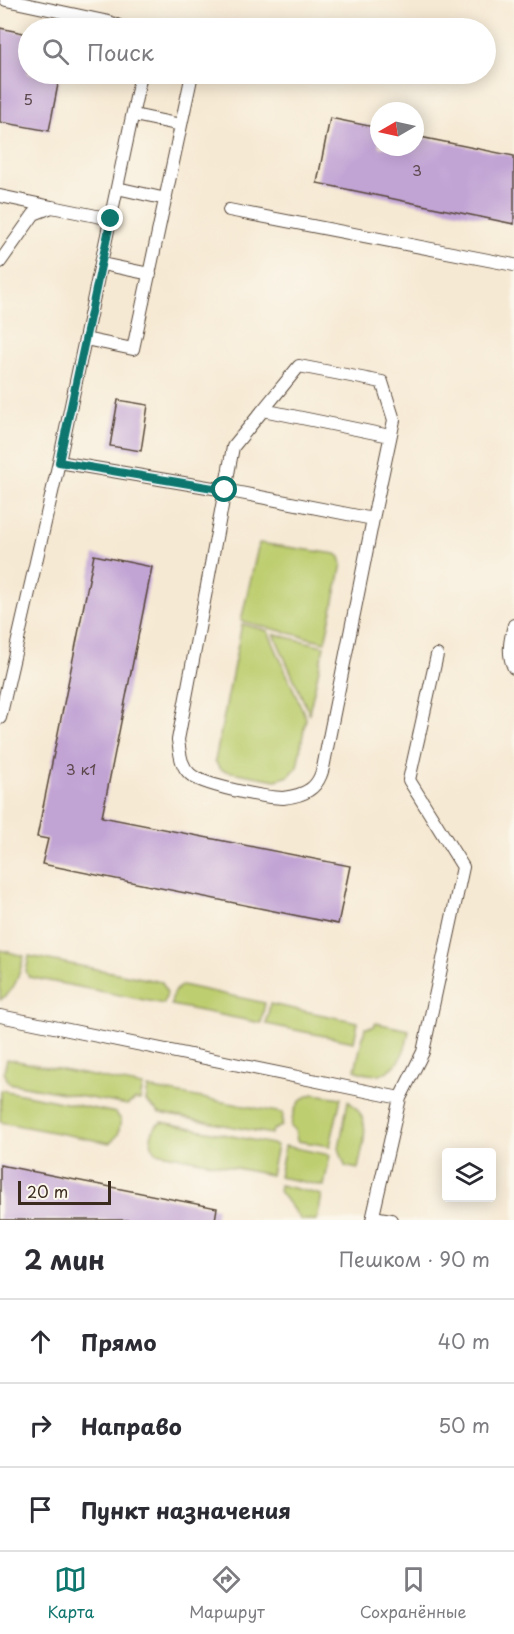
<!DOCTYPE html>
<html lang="ru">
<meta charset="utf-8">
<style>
:root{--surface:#fff;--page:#f7f7f7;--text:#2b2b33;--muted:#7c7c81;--line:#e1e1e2;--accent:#0f766e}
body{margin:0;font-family:"Playpen Sans",sans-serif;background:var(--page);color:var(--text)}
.controls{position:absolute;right:18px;bottom:18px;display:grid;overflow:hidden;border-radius:6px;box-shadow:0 3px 15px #0003}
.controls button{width:54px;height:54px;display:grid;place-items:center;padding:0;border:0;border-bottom:2px solid var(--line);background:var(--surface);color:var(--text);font:30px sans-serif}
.compass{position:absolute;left:370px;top:102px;width:54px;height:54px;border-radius:50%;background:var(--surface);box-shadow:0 3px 15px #0003;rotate:261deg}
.scale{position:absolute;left:18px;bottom:15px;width:93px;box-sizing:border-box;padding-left:6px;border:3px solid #3b2a1e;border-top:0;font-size:16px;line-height:21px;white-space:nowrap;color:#3b2a1e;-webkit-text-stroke:4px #fbf7ec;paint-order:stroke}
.stop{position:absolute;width:18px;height:18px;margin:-14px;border:4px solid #0f766e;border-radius:50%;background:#fff}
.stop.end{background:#0f766e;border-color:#fff;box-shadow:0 2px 6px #0008}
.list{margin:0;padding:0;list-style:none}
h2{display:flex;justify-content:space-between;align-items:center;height:78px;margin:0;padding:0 24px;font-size:26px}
h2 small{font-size:20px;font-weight:400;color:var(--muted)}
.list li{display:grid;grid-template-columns:39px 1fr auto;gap:18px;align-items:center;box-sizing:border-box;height:84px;padding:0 24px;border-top:2px solid var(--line)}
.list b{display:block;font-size:22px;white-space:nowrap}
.list em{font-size:20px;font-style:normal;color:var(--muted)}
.icon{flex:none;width:33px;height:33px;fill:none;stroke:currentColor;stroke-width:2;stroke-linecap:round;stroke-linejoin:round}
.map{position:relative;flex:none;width:514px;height:1220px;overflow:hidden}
.search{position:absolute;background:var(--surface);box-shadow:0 3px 15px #0003;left:18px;right:18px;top:18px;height:66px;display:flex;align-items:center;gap:15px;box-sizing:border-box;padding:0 21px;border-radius:33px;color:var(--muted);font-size:22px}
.sheet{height:330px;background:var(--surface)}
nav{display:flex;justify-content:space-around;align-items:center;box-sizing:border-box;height:84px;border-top:2px solid var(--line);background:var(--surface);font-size:16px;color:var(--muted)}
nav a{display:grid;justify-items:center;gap:3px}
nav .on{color:var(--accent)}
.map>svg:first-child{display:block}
.green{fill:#bdce70;stroke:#7c7c47;stroke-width:1.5}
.building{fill:#c1a3d4}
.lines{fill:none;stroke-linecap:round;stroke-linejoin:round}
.service-casing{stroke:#574739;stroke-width:14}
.service{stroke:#fff;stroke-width:12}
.route{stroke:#0f766e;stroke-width:8}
.labels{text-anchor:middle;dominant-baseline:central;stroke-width:4.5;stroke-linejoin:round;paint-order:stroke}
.number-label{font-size:15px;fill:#5c484c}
</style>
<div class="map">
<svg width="514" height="1220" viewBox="0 0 514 1220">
<rect width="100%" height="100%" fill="#fbf7ec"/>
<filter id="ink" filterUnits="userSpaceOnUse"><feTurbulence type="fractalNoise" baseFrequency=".0167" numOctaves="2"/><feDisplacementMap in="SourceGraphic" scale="12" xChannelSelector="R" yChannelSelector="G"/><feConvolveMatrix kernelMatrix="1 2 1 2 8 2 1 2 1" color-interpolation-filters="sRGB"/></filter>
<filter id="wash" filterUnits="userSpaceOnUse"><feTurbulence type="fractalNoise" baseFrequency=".008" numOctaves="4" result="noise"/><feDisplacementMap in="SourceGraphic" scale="24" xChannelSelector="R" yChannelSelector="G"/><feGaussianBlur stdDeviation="1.35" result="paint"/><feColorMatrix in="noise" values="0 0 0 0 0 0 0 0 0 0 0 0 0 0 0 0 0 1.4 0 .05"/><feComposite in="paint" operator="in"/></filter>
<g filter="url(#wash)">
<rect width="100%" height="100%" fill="#f6e9d3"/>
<path class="green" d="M259,543L336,554L340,557L342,564L325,642L241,621Z
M242,624L268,631L306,718L297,767L289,776L276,780L226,771L220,769L215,761Z
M274,634L324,646L309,713Z
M0,950L24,956C19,974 17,989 0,1000Z
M29,956L162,982L167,993L164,1004L29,977L26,972Z
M182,985L265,1003L261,1023L171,1005L173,993Z
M270,1004L358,1022L354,1042L266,1024Z
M376,1023L409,1030C405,1060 389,1085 355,1070L365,1028L373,1027Z
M7,1059L143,1086L140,1100H135L127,1105L9,1083L4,1072Z
M148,1088L283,1113L282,1126L273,1130L271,1134L159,1113L146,1101Z
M1,1090L116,1113L121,1120L118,1135L110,1143L0,1122Z
M313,1094L341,1098L330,1146L297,1141L295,1130L291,1127C293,1111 296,1099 313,1094Z
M348,1101C374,1119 363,1143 358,1169L345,1166L339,1148Z
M162,1122L277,1145L271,1175L156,1152C148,1142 150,1128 162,1122Z
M285,1146L330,1155L324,1186L279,1177Z
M280,1185L322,1195L317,1220H301L279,1191Z"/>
<g id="blocks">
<path class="building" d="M0,28L28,34V74H60L49,131L0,122Z
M330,118L379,128V147H415V136L514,156V224L317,183Z
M118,400L148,405L141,451L110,446Z
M94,555L152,567L102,817L350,866L338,924L42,864L48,839L37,837Z
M0,1165L217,1208L215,1220H0Z"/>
</g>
</g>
<g filter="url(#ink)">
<use href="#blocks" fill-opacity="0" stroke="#574739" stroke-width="1.5"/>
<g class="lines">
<defs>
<path id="service" d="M6,0L109,22L124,28
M134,115L181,125
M117,188L166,199
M0,196L52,207
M229,210L514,265
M0,262L34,214L52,207L111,219
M102,264L150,274
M85,339L133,349L192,74
M263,410L390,436
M59,462L225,490L178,740C180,752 180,765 190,774C201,785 266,798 283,798C291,797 302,795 309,790C320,783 323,770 325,758L373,519L225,490L233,447L299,366L382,382L394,420L373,519
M514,625C510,640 507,654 514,668
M0,718L59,462L141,74
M0,1016L400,1098
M373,1217L391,1220
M372,1220L400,1098L423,1052L463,867L409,780L437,655"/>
</defs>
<use href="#service" class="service-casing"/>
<use href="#service" class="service"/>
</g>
</g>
<g class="lines" filter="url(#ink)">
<path class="route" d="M111,219L59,462L225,490"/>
</g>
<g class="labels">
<g class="number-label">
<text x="28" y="98">5</text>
<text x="417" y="169">3</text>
<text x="81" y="768">3 к1</text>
</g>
</g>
</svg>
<div class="controls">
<button><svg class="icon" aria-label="layers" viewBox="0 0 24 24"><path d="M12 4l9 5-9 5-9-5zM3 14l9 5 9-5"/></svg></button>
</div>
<svg class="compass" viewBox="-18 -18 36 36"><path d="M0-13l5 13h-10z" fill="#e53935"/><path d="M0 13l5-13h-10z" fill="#7c7c81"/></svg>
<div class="scale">20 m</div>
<div class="stop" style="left:225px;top:490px"></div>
<div class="stop end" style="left:111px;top:219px"></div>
<div class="search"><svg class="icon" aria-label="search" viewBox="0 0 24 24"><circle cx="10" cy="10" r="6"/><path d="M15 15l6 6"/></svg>Поиск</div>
</div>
<section class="sheet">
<h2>2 мин<small>Пешком · 90 m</small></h2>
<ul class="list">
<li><svg class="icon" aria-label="ahead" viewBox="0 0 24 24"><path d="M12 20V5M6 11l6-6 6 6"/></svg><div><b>Прямо</b></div><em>40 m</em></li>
<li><svg class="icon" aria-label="right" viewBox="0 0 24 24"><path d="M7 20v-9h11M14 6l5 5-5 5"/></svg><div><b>Направо</b></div><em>50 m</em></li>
<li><svg class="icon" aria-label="arrive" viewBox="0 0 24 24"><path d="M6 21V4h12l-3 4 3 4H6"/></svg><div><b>Пункт назначения</b></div></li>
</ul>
</section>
<nav>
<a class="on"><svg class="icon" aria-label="map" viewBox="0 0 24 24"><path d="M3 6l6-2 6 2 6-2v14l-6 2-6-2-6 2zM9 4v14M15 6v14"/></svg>Карта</a>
<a><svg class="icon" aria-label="directions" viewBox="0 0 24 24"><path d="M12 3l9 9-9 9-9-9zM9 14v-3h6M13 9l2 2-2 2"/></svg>Маршрут</a>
<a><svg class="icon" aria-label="saved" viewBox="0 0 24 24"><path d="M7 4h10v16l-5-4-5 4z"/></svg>Сохранённые</a>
</nav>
